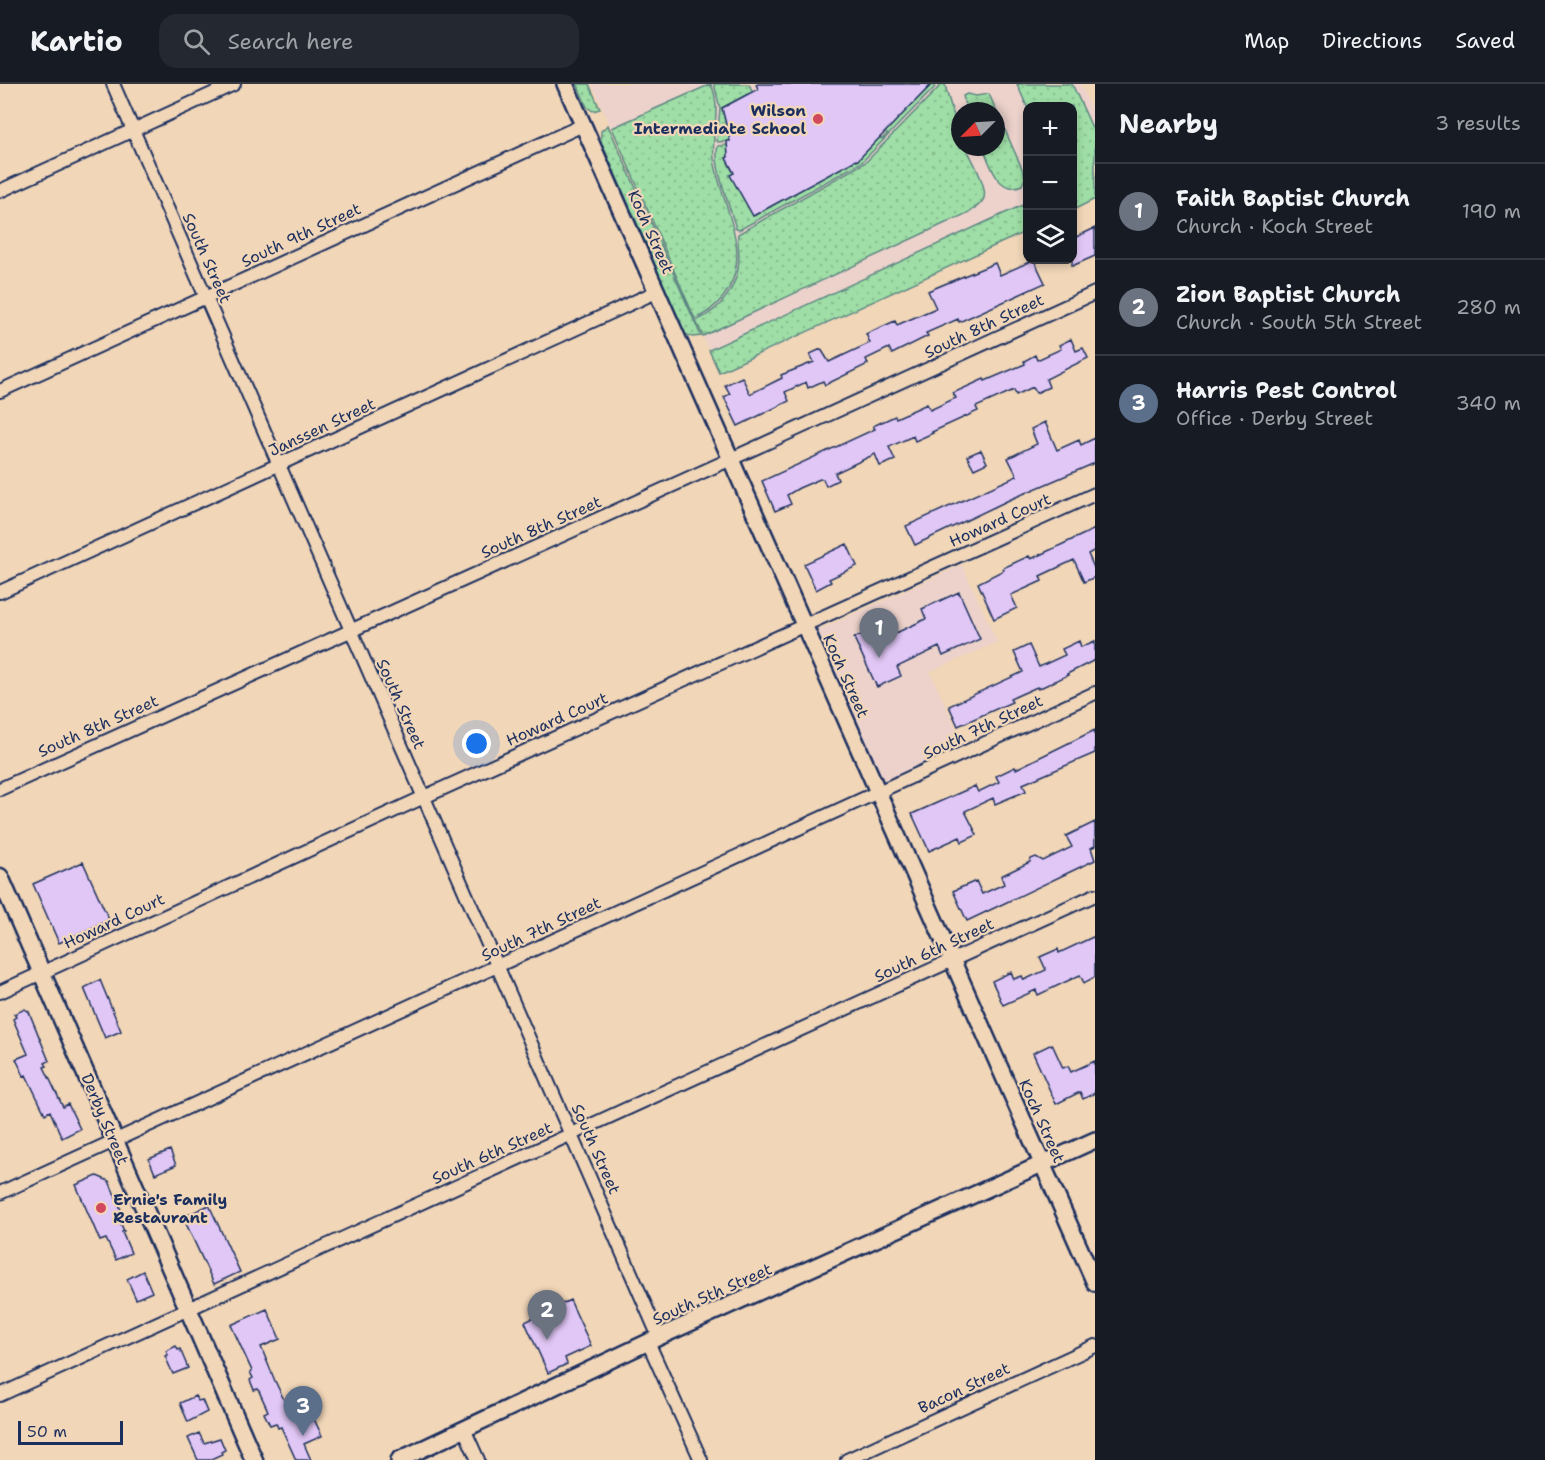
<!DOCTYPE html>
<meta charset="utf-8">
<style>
:root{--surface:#171b24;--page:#242831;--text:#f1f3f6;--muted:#9ea1a6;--line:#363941;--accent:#0f766e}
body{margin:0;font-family:"Shantell Sans",sans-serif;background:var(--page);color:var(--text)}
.controls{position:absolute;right:18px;top:18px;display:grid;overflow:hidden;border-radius:12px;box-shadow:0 3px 9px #0003}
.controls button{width:54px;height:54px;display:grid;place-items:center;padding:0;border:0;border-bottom:2px solid var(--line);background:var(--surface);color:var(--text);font:30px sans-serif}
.compass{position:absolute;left:951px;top:18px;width:54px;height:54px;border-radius:50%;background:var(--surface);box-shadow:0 3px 9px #0003;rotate:246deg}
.scale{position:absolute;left:18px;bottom:15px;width:105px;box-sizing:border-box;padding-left:6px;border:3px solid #1b2f5e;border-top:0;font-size:16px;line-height:21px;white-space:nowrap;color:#1b2f5e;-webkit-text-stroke:4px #f1d6b8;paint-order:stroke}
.you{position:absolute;left:477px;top:660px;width:21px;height:21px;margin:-15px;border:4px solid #fff;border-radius:50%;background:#1a73e8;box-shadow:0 0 0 9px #1a73e833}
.badge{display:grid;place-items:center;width:39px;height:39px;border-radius:50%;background:var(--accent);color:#fff;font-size:20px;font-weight:700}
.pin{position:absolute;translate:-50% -50px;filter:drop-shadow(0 2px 3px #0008)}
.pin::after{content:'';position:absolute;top:32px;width:21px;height:18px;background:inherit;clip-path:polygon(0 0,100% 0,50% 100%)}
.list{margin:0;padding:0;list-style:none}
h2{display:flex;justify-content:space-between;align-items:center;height:78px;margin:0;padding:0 24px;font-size:26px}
h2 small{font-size:20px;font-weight:400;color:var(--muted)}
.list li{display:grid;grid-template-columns:39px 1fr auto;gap:18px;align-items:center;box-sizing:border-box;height:96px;padding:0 24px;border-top:2px solid var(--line)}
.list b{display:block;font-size:22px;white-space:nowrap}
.list p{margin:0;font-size:20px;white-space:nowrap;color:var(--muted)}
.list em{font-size:20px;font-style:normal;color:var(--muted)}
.icon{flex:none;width:33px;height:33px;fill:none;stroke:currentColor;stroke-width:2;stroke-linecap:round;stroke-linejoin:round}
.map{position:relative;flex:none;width:1095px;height:1376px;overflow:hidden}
header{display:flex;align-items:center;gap:36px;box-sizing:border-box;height:84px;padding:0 30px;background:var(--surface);border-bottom:2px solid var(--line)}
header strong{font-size:28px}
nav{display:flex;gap:33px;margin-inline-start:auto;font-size:21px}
.search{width:420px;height:54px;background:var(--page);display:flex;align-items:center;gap:15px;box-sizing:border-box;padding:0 21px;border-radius:18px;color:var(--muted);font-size:22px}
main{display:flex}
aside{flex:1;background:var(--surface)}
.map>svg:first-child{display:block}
.built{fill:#ecd2cb;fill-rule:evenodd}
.grass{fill:url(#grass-dots);stroke:#5d8682;stroke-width:1.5}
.building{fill:#e1c7f6;stroke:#1b2f5e;stroke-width:1.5}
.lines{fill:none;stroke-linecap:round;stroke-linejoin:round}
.minor-casing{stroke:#1b2f5e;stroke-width:16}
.tertiary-casing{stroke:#1b2f5e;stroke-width:20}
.secondary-casing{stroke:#1b2f5e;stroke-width:21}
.minor{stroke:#f1d6b8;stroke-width:12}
.tertiary{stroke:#f1d6b8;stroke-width:15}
.secondary{stroke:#f1d6b8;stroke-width:16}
.poi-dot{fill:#d1495b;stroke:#f1d6b8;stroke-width:2}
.labels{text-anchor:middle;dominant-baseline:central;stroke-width:4.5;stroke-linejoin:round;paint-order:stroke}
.poi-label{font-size:16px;font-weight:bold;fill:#1b2f5e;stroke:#f1d6b8;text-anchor:end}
.street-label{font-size:16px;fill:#1b2f5e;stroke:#f1d6b8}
</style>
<header>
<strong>Kartio</strong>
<div class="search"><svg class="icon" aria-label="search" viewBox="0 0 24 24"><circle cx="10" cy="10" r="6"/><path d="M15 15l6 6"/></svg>Search here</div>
<nav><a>Map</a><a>Directions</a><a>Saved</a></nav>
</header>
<main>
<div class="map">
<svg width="1095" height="1376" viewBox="0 0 1095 1376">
<defs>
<pattern id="grass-dots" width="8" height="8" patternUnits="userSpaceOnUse" patternTransform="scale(1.5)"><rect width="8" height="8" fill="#9fdea6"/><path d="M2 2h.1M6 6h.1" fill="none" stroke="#88bf91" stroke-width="1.8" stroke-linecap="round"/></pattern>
</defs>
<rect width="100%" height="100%" fill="#f1d6b8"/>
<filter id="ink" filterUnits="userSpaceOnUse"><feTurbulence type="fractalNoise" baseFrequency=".0167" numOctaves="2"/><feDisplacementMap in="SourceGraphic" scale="12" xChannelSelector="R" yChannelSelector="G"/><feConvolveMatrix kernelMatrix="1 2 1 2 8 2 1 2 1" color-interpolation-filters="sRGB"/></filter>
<g filter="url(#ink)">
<path class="built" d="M592,0H1080L1095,33V116L1073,126L1072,22H1028L1027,147L719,289ZM960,27H996V63H960Z
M962,481L997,558L930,588L964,662L884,699L815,548Z"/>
<path class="grass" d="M577,0H589L600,25L593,27L587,23Z
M711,0C722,26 711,47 714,74C719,118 756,169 724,212C716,222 707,230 695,235L612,44Z
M714,0H749L756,16L748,10L722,24L730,57L718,58L717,57L720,24Z
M932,0L935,3L862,78L739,146L736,145C731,125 712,80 718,62L727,61L731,71L726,74L754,132L847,80L854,74L857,77L880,53L882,55L887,50L885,48Z
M942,0H945C949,21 960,43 960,63H966C971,74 990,106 983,116C977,126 961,132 950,137L703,252L696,237C722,225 739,202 739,173C739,165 737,157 738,150L866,78Z
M1017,0H1072L1095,50V115L1073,126L1072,22L1027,23Z
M967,10L976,12L989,10L1024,89L1025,94L1022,101C998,112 990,80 983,63H996V27H967L963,12Z
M608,41L701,252L692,253L685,250L601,57V47Z
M1027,119V147L719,288L709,266Z"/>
<path class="building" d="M756,0H932L857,77L856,76L753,132L730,91L734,89L726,74L728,73L727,57H730L722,24L758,5Z
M1095,144V172L1072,182V155Z
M1034,176L1045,199L959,238L958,235L926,249L928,252L892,270L889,264L866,275L868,280L825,301L823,297L808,304L806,298L785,308L789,317L738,342L724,313L730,310L725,301L742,293L750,310L782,294L781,291L814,278L810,270L821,265L829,278L870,259L866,250L895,237L897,241L936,224L928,207L995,179L1000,191Z
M1071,255L1076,267L1083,264L1088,274L1046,295L1049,303L1036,309L1033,303L1016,311L1014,306L976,323L978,327L932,348L933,349L915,357L913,352L889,363L895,376L880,382L875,370L835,389L838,396L826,402L823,395H820L799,404L787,411L791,420L775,427L762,397L875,345L873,342L895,332L896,334L927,320L930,326L956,314L953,309L984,295L985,297L1025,280L1024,277L1035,271L1037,276L1061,265L1059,261Z
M1045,338L1057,366L1079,356L1081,361L1095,354V379L1009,416L915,461L906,442L1017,392L1008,374L1037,360L1031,345Z
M981,366L987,379L974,385L967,372Z
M1095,445V466L1088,470L1095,486V493L1084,498L1074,476L1040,492L1042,497L1011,511L1017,524L994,535L978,499L1004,486L1003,484L1029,472L1031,475Z
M847,460L857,482L829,495L831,498L816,506L804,480Z
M959,508L980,555L943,572L939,563L897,583L901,592L877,603L854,554L878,543L883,555L926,535L922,525Z
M1079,557L1081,563L1095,557V576L1067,590L1068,591L1038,605L1037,603L1010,615L1012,618L958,642L949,622L1023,588L1014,568L1029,561L1039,583L1065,571L1062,565Z
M1095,646V669L1023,700L1026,707L995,720L993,714L965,727L977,751L962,758L960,753L929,767L912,730L975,702L978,708L999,698L996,692L1015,683L1016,685Z
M1095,738V762L1091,764L1095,776L967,837L953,807L976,797L982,810L1004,800L1001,792L1030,778L1031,775L1036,773L1043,777L1072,763L1066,752Z
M83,778L109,836L59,859L33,800Z
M1095,852V893L1084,899L1080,891L1038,911L1036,906L1003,921L992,897L1011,888L1014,895L1022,892L1024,896L1046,886L1040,873L1058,865L1059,869Z
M100,896L121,947L105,954L84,904Z
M25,925L29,928L49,977L45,979L47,982L44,983L63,1023L68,1020L80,1045L62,1054L50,1027L45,1030L26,991L24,992L16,975L28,970L13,935L16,933L14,930Z
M1052,960L1063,984L1068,982L1071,988L1095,977V1009L1083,1015L1080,1008L1056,1020L1033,969Z
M170,1066L176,1081L155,1090L149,1075Z
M97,1092L109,1097L124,1133L119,1136L124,1147L122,1148L131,1169L116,1176L106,1155L100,1157L76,1101Z
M209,1121L240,1188L214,1200L183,1133Z
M143,1187L152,1208L136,1215L127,1195Z
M570,1216L591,1262L565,1274L567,1280L548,1289L525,1238Z
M267,1225L280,1255L261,1263L275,1297L287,1322L304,1314L322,1352L304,1360L311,1376H296L281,1343L278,1344L276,1339L270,1341L264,1329L268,1327L258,1305L254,1306L250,1296L253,1294L250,1288L252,1287L231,1241Z
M176,1262L178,1266L180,1265L188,1284L173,1290L165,1272L168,1271L166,1267Z
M195,1312L198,1317L202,1316L207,1328L188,1338L180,1319Z
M199,1349L204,1359L220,1354L225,1366L221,1368L222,1370L209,1376H198L188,1354Z"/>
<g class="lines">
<defs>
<path id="minor" d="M113,0L659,1253
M0,107L234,0
M0,307L583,41
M0,508L658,207
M0,705L731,375L1095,209
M0,908L424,713L1095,410
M0,1109L1095,609
M648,1258L701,1376
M0,1311L1095,811
M464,1345L478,1376
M847,1376L1095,1262"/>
<path id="tertiary" d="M565,0L1095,1199
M399,1376L659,1253L1095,1056"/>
<path id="secondary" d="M0,793L254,1376"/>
</defs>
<use href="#minor" class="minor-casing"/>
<use href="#tertiary" class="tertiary-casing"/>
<use href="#secondary" class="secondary-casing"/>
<use href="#minor" class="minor"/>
<use href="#tertiary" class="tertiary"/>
<use href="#secondary" class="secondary"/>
</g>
</g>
<g class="poi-dot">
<circle cx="818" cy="35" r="6"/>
<circle cx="101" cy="1124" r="6"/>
</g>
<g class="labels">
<g class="poi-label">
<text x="806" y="26">Wilson<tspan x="806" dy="18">Intermediate School</tspan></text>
<text x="113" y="1115" text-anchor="start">Ernie's Family<tspan x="113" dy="18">Restaurant</tspan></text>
</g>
<g class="street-label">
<text transform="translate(651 148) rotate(66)">Koch Street</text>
<text transform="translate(301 151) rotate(-25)">South 9th Street</text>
<text transform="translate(207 174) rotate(66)">South Street</text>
<text transform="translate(984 242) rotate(-25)">South 8th Street</text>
<text transform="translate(322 343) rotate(-25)">Janssen Street</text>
<text transform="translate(1000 436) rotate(-24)">Howard Court</text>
<text transform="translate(541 443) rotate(-24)">South 8th Street</text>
<text transform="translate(846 592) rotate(66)">Koch Street</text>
<text transform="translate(401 620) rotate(66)">South Street</text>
<text transform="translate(557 635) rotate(-24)">Howard Court</text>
<text transform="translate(98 642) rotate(-24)">South 8th Street</text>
<text transform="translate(983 643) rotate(-25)">South 7th Street</text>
<text transform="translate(114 837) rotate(-25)">Howard Court</text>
<text transform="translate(541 845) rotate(-25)">South 7th Street</text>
<text transform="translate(934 866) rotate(-25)">South 6th Street</text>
<text transform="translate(105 1035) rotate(67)">Derby Street</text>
<text transform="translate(1042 1037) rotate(66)">Koch Street</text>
<text transform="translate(596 1065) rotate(66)">South Street</text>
<text transform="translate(492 1069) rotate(-24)">South 6th Street</text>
<text transform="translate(712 1210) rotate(-24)">South 5th Street</text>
<text transform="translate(964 1304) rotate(-25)">Bacon Street</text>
</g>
</g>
</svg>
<div class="controls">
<button>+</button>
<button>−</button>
<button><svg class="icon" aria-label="layers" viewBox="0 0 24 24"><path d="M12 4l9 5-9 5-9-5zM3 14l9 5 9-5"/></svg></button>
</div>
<svg class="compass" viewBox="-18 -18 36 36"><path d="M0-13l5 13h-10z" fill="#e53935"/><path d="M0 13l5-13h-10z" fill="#9ea1a6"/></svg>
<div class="scale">50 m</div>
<div class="you"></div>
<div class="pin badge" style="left:879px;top:574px;background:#6b7280">1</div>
<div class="pin badge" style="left:547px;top:1256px;background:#6b7280">2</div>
<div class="pin badge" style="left:303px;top:1352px;background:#5c6f8a">3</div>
</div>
<aside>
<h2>Nearby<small>3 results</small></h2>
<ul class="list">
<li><span class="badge" style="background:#6b7280">1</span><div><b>Faith Baptist Church</b><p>Church · Koch Street</p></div><em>190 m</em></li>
<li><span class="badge" style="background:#6b7280">2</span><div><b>Zion Baptist Church</b><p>Church · South 5th Street</p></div><em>280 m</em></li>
<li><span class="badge" style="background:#5c6f8a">3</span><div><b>Harris Pest Control</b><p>Office · Derby Street</p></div><em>340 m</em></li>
</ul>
</aside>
</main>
